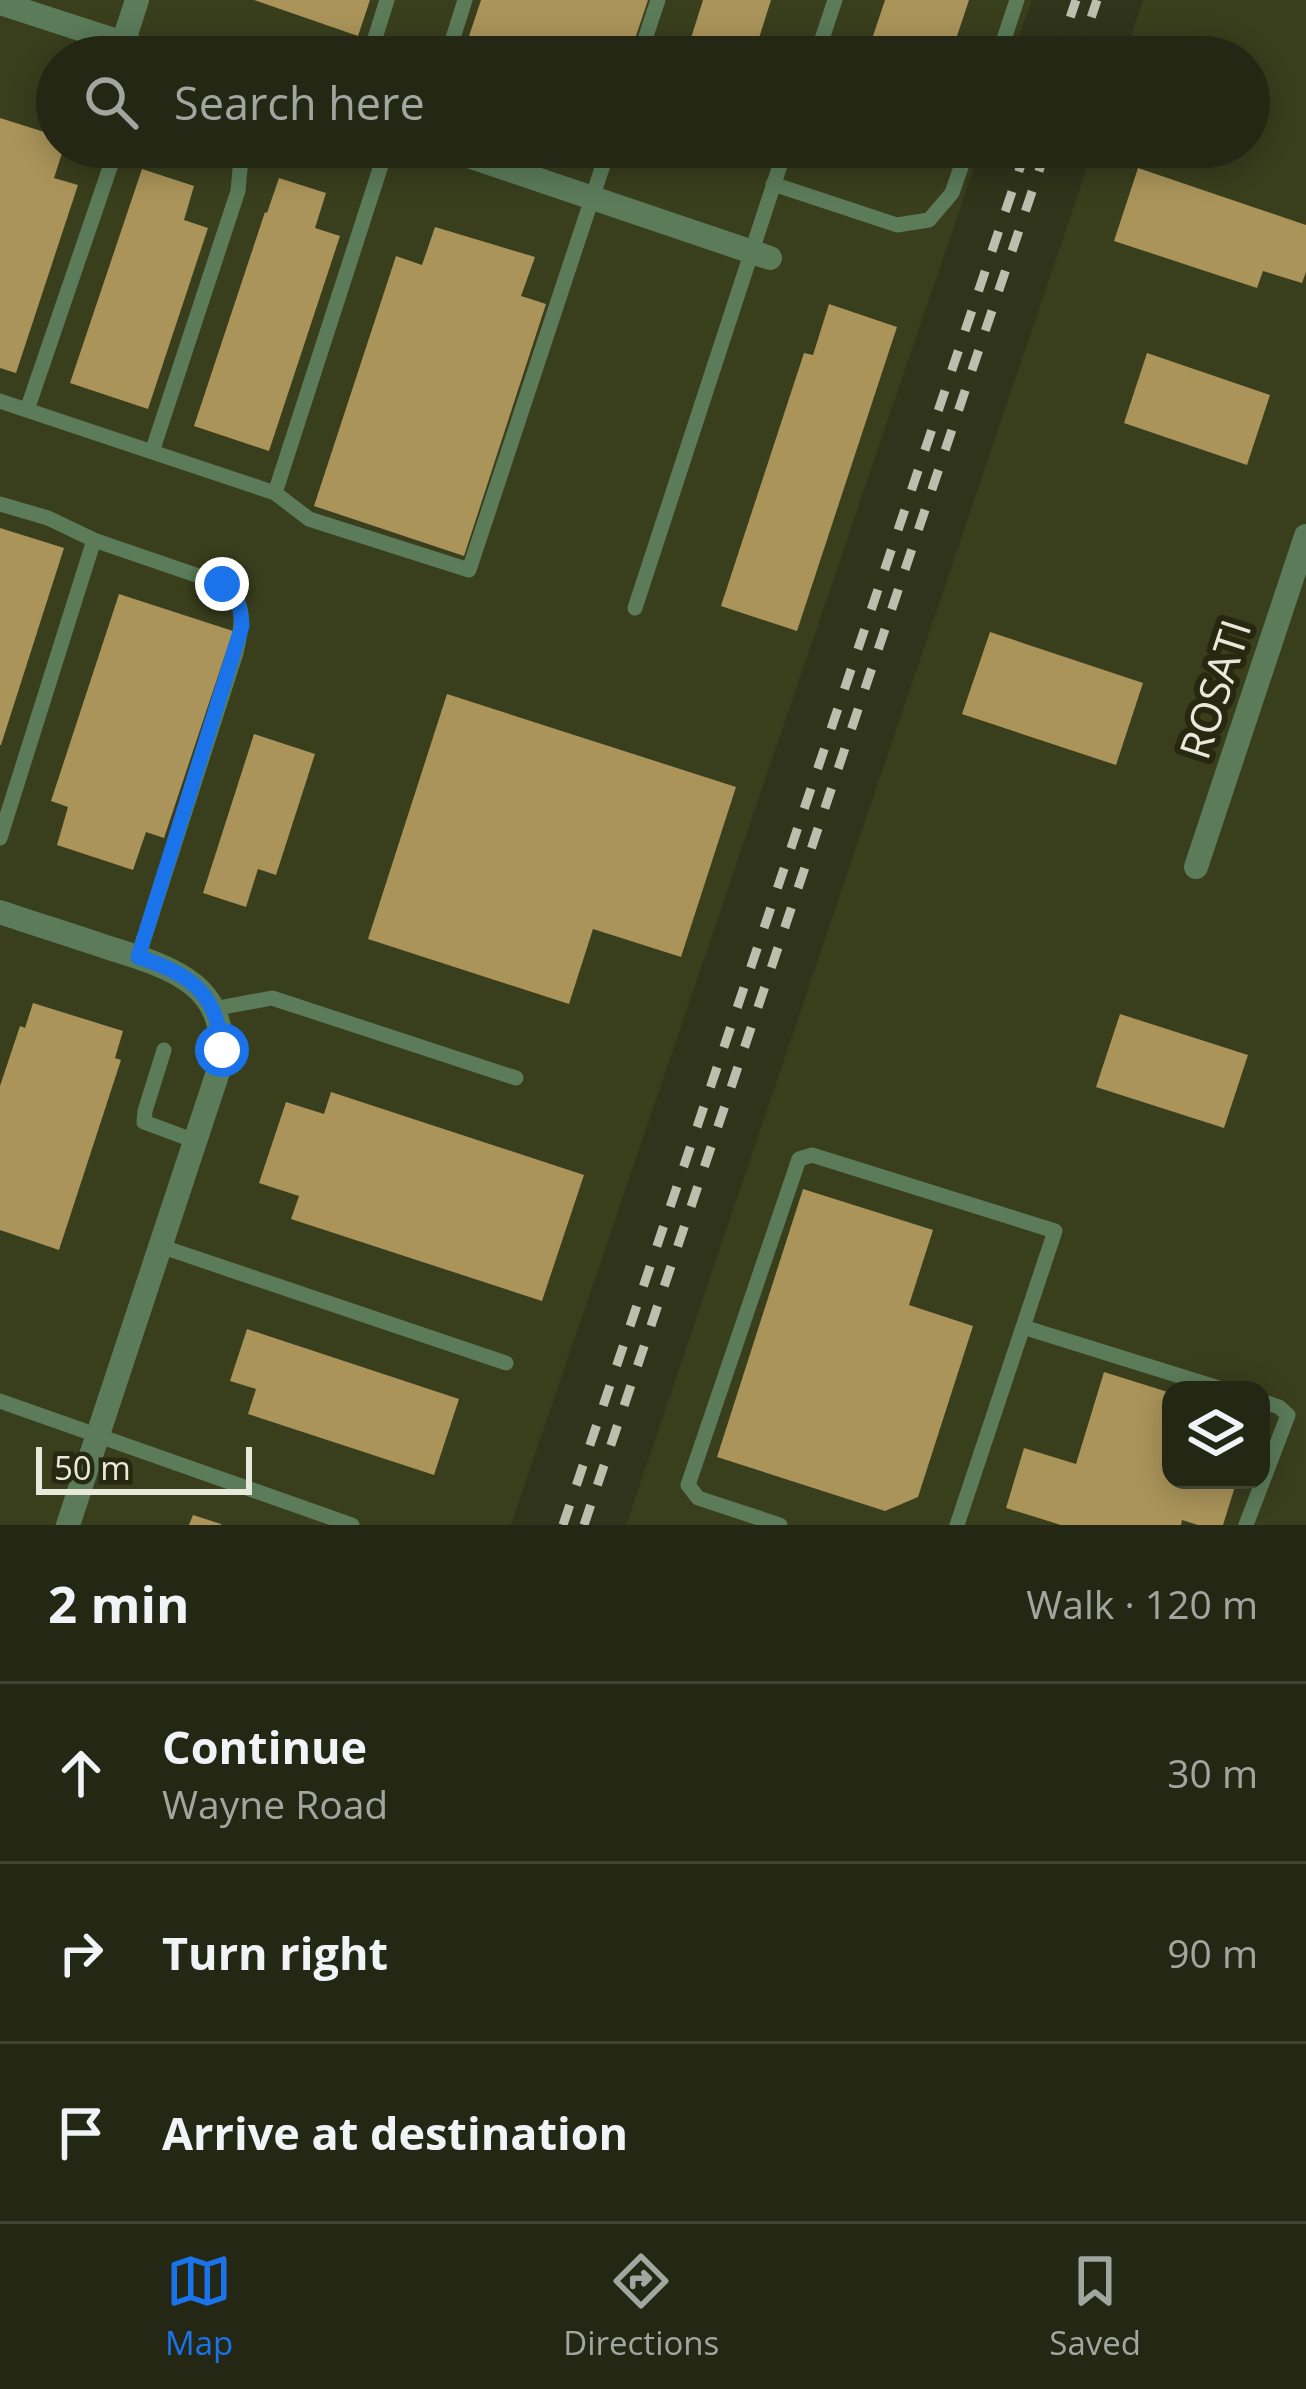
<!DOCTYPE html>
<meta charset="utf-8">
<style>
:root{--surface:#232714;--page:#2b2f1d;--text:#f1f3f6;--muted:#a3a5a0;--line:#404434;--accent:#1a73e8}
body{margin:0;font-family:"Open Sans",sans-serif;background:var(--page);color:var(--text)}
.controls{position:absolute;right:36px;bottom:36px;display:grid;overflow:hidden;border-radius:24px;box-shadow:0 6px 30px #0003}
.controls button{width:108px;height:108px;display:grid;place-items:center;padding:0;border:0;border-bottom:3px solid var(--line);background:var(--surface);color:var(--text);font:60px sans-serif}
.scale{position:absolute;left:36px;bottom:30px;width:216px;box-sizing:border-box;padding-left:12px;border:6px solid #e7eadb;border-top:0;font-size:33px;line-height:42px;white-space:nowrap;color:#e7eadb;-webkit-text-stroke:9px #262910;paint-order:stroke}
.stop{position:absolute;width:36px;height:36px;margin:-27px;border:9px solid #1a73e8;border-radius:50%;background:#fff}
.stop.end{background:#1a73e8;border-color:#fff;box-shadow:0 3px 12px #0008}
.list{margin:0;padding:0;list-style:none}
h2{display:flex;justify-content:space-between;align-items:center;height:156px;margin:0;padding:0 48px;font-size:51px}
h2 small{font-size:39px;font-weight:400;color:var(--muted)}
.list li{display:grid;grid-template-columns:78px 1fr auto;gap:36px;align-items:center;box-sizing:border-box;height:180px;padding:0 48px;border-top:3px solid var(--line)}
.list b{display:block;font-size:45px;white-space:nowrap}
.list p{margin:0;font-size:39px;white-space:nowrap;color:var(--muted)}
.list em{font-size:39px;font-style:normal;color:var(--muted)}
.icon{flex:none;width:66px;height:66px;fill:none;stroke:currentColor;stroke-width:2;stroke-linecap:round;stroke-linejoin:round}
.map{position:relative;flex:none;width:1306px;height:1525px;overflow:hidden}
.search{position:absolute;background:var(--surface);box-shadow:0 6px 30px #0003;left:36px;right:36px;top:36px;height:132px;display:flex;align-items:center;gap:30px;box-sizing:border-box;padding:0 42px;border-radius:66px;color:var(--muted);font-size:45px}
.sheet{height:696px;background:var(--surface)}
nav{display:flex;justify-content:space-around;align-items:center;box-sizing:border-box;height:168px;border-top:3px solid var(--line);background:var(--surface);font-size:33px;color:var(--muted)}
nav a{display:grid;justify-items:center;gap:6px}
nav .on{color:var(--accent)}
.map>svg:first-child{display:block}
.built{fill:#393e1d;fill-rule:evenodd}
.building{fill:#aa945a}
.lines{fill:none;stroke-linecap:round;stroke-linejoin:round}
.lane{stroke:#5b7b59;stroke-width:15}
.street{stroke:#5b7b59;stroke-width:24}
.rail{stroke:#bcbfae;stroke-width:9;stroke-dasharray:21 21;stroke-linecap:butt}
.route{stroke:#1a73e8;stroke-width:15}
.labels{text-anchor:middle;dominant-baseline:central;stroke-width:12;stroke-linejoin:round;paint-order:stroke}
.street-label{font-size:42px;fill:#e7eadb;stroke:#262910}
</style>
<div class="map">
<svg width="1306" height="1525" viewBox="0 0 1306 1525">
<rect width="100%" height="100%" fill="#2f341a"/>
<path class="built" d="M0,0H1032L1012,57H57V147H981L511,1525H0Z
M1143,0H1306V1525H626L1094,147H1249V57H1124ZM1171,1390H1261V1480H1171Z"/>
<path class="building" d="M254,0H370L358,36Z
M481,0H648L629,57H478L484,41L469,36Z
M703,0H771L753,57H685Z
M885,0H969L950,57H866Z
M0,118L57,136V147H64L54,178L78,185L16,373L0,368Z
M875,147H920L916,161Z
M1138,168L1306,225V272L1302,283L1263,271L1257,288L1114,241Z
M142,169L194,186L184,220L208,228L148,409L70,383Z
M279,178L326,193L315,228L340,236L269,451L194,426L265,212L267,213Z
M435,227L535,257L521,296L546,304L464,556L314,506L396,256L422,265Z
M829,304L897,327L797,631L721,606L804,353L813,355Z
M1147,353L1270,395L1247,465L1124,423Z
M0,528L64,548L1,745H0Z
M119,594L233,631L164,838L146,832L133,870L57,845L68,807L51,801Z
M990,632L1143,683L1116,765L962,714Z
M447,694L736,787L681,957L593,929L569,1004L368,939Z
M254,734L315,754L276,875L258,869L246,907L203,893Z
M33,1003L123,1031L115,1058L121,1060L59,1250L0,1230V1086L20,1026L25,1028Z
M1120,1014L1248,1055L1224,1128L1096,1087Z
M331,1092L584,1175L542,1301L291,1219L299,1196L259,1183L286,1102L324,1114Z
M803,1189L933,1230L909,1305L973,1326L918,1497L885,1511L717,1457Z
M247,1329L459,1399L434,1475L248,1414L256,1389L230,1381Z
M1104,1372L1171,1393V1480H1237L1223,1525H1198L1182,1520L1181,1525H1061L1006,1508L1024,1448L1076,1464Z
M193,1515L221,1524V1525H189Z"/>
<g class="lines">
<path class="lane" d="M369,57L387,0
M447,57L465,0
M639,57L658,0
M816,57L835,0
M998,57L1017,0
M773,184L897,225L929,220L952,193L968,147
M0,401L275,493L309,519L469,570L609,147
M27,410L117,147
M152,452L238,191L242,147
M275,493L387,147
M0,504L48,518L94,540L0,838
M94,540L222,584C248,601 242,627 236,653L138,957
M635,608L786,147
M213,1009L272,998L516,1078
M164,1050L145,1111L144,1122L195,1141
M160,1246L506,1363
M1023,1327L1225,1390
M0,1401L352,1525
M780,1525L698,1498L688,1485L799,1159L812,1155L1055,1231L957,1525
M1246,1525L1288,1415L1279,1407L1261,1401"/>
<path class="street" d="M0,3L166,57
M123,43L137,0
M442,147L770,258
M1196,867L1306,536
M0,912C35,924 71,935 106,947C170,967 231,983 220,1066L68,1525"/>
<path class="rail" d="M1057,57L1076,0
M1078,57L1097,0
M563,1525L1027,147
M584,1525L1047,147"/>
</g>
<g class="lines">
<path class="route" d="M222,1050C218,993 189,973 138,957L242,626C241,608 238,594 222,584"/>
</g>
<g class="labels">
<g class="street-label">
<text transform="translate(1214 689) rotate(-72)">ROSATI</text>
</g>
</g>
</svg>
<div class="controls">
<button><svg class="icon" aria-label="layers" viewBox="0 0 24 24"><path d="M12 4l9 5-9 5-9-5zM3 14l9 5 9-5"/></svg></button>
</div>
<div class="scale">50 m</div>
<div class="stop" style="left:222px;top:1050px"></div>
<div class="stop end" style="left:222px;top:584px"></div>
<div class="search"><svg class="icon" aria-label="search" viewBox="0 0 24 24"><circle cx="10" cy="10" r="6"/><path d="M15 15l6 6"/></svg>Search here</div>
</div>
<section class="sheet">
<h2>2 min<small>Walk · 120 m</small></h2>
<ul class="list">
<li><svg class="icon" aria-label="ahead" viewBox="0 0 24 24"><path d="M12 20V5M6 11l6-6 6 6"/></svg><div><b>Continue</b><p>Wayne Road</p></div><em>30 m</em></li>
<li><svg class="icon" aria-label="right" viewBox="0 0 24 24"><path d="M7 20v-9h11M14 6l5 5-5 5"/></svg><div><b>Turn right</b></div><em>90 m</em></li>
<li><svg class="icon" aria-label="arrive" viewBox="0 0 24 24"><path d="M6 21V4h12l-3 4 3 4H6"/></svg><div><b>Arrive at destination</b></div></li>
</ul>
</section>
<nav>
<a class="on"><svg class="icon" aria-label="map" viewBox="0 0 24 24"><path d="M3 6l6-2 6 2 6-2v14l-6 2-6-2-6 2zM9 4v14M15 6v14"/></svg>Map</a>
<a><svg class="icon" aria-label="directions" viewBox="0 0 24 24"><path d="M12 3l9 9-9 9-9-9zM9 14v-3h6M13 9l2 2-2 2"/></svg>Directions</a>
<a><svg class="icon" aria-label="saved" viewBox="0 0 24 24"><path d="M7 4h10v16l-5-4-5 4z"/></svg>Saved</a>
</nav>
